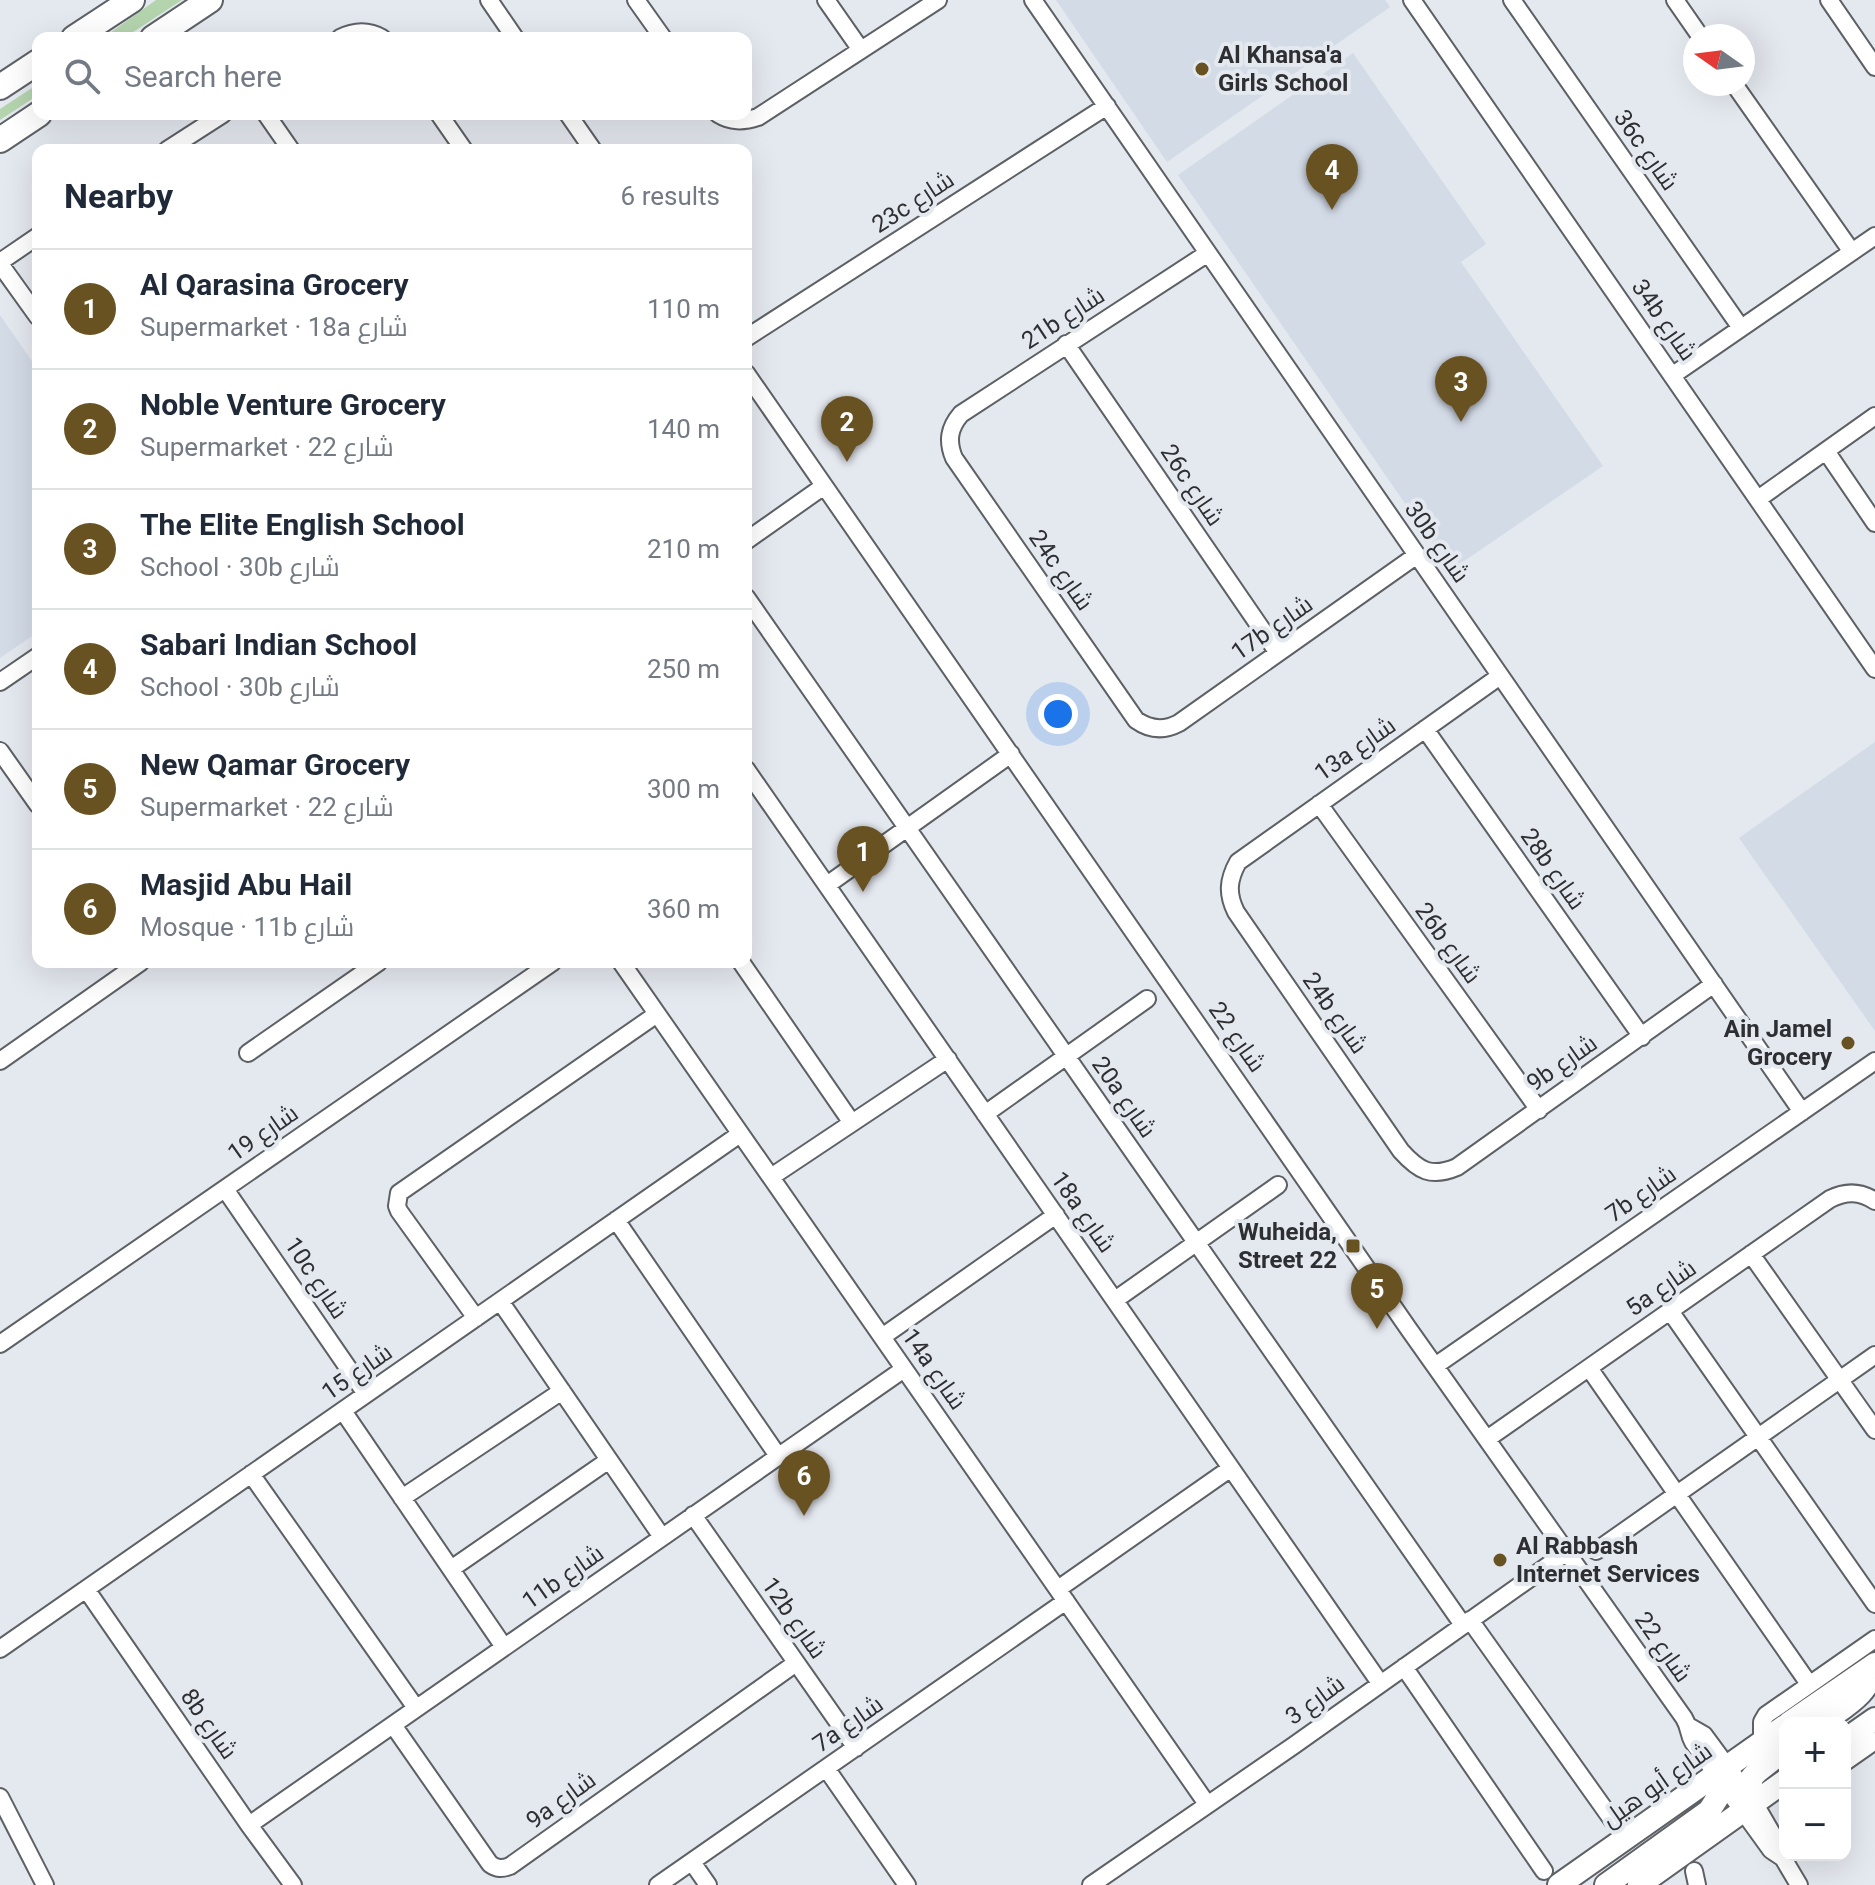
<!DOCTYPE html>
<meta charset="utf-8">
<style>
:root{--surface:#fff;--page:#f6f6f7;--text:#1f2937;--muted:#747a83;--line:#e0e1e3;--accent:#685222}
body{margin:0;font-family:Roboto,Cairo,sans-serif;background:var(--page);color:var(--text)}
.controls{position:absolute;right:24px;bottom:24px;display:grid;overflow:hidden;border-radius:16px;box-shadow:0 8px 32px #0002}
.controls button{width:72px;height:72px;display:grid;place-items:center;padding:0;border:0;border-bottom:2px solid var(--line);background:var(--surface);color:var(--text);font:40px sans-serif}
.compass{position:absolute;left:1683px;top:24px;width:72px;height:72px;border-radius:50%;background:var(--surface);box-shadow:0 8px 32px #0002;rotate:284deg}
.you{position:absolute;left:1058px;top:714px;width:28px;height:28px;margin:-20px;border:6px solid #fff;border-radius:50%;background:#1a73e8;box-shadow:0 0 0 12px #1a73e833}
.badge{display:grid;place-items:center;width:52px;height:52px;border-radius:50%;background:var(--accent);color:#fff;font-size:26px;font-weight:700}
.pin{position:absolute;translate:-50% -66px;filter:drop-shadow(0 2px 4px #0008)}
.pin::after{content:'';position:absolute;top:42px;width:28px;height:24px;background:inherit;clip-path:polygon(0 0,100% 0,50% 100%)}
.list{margin:0;padding:0;list-style:none}
h2{display:flex;justify-content:space-between;align-items:center;height:104px;margin:0;padding:0 32px;font-size:34px}
h2 small{font-size:26px;font-weight:400;color:var(--muted)}
.list li{display:grid;grid-template-columns:52px 1fr auto;gap:24px;align-items:center;box-sizing:border-box;height:120px;padding:0 32px;border-top:2px solid var(--line)}
.list b{display:block;font-size:30px;white-space:nowrap}
.list p{margin:0;font-size:26px;white-space:nowrap;color:var(--muted)}
.list em{font-size:26px;font-style:normal;color:var(--muted)}
.icon{flex:none;width:44px;height:44px;fill:none;stroke:currentColor;stroke-width:2;stroke-linecap:round;stroke-linejoin:round}
.map{position:relative;flex:none;width:1875px;height:1885px;overflow:hidden}
.search{position:absolute;background:var(--surface);box-shadow:0 8px 32px #0002;left:32px;top:32px;width:720px;height:88px;display:flex;align-items:center;gap:20px;box-sizing:border-box;padding:0 28px;border-radius:16px;color:var(--muted);font-size:30px}
.panel{position:absolute;background:var(--surface);box-shadow:0 8px 32px #0002;left:32px;top:144px;width:720px;height:824px;border-radius:16px}
.map>svg:first-child{display:block}
.built{fill:#d3dbe7}
.green{fill:#b4d4ae}
.lines{fill:none;stroke-linecap:round;stroke-linejoin:round}
.street-casing{stroke:#5d6065;stroke-width:20}
.secondary-casing{stroke:#5d6065;stroke-width:26}
.primary-casing{stroke:#5d6065;stroke-width:28}
.street{stroke:#fff;stroke-width:16}
.secondary{stroke:#fff;stroke-width:22}
.primary{stroke:#fff;stroke-width:24}
.poi-dot{fill:#685222;stroke:#e4e8ef;stroke-width:3}
.labels{text-anchor:middle;dominant-baseline:central;stroke-width:8;stroke-linejoin:round;paint-order:stroke}
.poi-label{font-size:24px;font-weight:bold;fill:#2e2f32;stroke:#e4e8ef;text-anchor:start}
.street-label{font-size:24px;fill:#2e2f32;stroke:#e4e8ef}
</style>
<div class="map">
<svg width="1875" height="1885" viewBox="0 0 1875 1885">
<rect width="100%" height="100%" fill="#e4e8ef"/>
<path class="built" d="M1056,0H1385L1390,7L1167,162Z
M1353,53L1486,244L1461,262L1603,466L1451,570L1178,175Z
M0,315L38,370V632L0,658Z
M1875,742V1031L1739,838Z"/>
<path class="green" d="M156,0H182L124,38H103Z
M38,84V95L0,120V109Z"/>
<g class="lines">
<defs>
<path id="street" d="M489,0L515,38
M636,0L663,38
M826,0L861,50
M1033,0L1802,1112
M1412,0L1875,669
M1512,0L1741,328
M1675,0L1700,36
M1829,0L1875,67
M340,38C354,31 368,30 382,38
M1734,84L1852,252
M266,114L291,150
M439,114L464,150
M568,114L593,150
M718,114C731,122 743,122 758,117L938,0
M167,150L223,114
M1208,253L961,414C949,428 947,441 954,458L1136,720C1150,730 1164,731 1179,723L1417,555
M0,262L38,236
M0,264L38,317
M746,338L1107,106
M1066,344L1278,653
M746,373L1408,1328L1684,1718C1690,1728 1688,1733 1693,1742L1771,1850L1783,1858
M1673,375L1875,236
M1826,451L1875,523
M1758,499L1875,416
M746,541L824,486
M746,597C983,941 1226,1281 1463,1625
M1500,676L1238,862C1228,880 1227,894 1236,912L1401,1151C1419,1171 1431,1178 1457,1167L1714,984
M0,682L38,656
M1425,729L1642,1037
M0,751L38,805
M746,769L1380,1683
M1319,804L1539,1110
M827,885L1011,754
M621,962L1207,1804
M741,962L852,1123
M248,1053L379,962
M0,1061L141,962
M985,1114L1147,999
M771,1177L948,1059
M225,1189L366,1394
M616,1220L778,1456
M1751,1254L1875,1430
M1115,1300L1278,1185
M500,1301L662,1537
M1670,1311L1875,1604
M476,1318L399,1211L397,1206L399,1193L657,1014
M882,1337L1056,1215
M0,1344L553,962
M1435,1366L1875,1061
M1589,1368L1809,1684
M343,1411L504,1647
M1487,1439L1830,1199C1846,1191 1860,1191 1875,1201
M251,1474L416,1708
M402,1498L562,1391
M693,1515L856,1748
M1596,1551L1875,1355
M451,1569L609,1460
M86,1589L249,1825L293,1885
M1058,1589L1231,1468
M1470,1620L1613,1821
M0,1649L740,1134
M1404,1667L1544,1871
M393,1725L490,1864C497,1869 502,1869 510,1866L796,1663
M1690,1727L1704,1735L1755,1804L1781,1849L1783,1858L1799,1885
M1762,1742V1722L1766,1715L1875,1639
M1845,1762L1875,1741
M826,1768L907,1885
M0,1797L45,1885
M249,1825L904,1369
M692,1862L708,1885
M1694,1871L1697,1885
M658,1885L1066,1601
M1091,1885L1293,1746L1567,1552"/>
<path id="secondary" d="M1789,1723L1875,1664
M1822,1723C1846,1705 1869,1695 1875,1664
M1845,1740L1875,1719
M1745,1812L1752,1777L1758,1771L1785,1750
M1559,1885L1785,1726
M1606,1885L1709,1811L1720,1794L1728,1767
M1639,1885L1785,1781"/>
<path id="primary" d="M74,38L132,0
M153,38L210,0
M0,87L38,62
M0,140L39,114"/>
</defs>
<use href="#street" class="street-casing"/>
<use href="#secondary" class="secondary-casing"/>
<use href="#primary" class="primary-casing"/>
<use href="#street" class="street"/>
<use href="#secondary" class="secondary"/>
<use href="#primary" class="primary"/>
</g>
<g class="poi-dot">
<circle cx="1202" cy="69" r="8"/>
<circle cx="1848" cy="1043" r="8"/>
<rect x="1345" y="1238" width="16" height="16" rx="4"/>
<circle cx="1500" cy="1560" r="8"/>
</g>
<g class="labels">
<g class="poi-label">
<text x="1218" y="55">Al Khansa'a<tspan x="1218" dy="28">Girls School</tspan></text>
<text x="1832" y="1029" text-anchor="end">Ain Jamel<tspan x="1832" dy="28">Grocery</tspan></text>
<text x="1337" y="1232" text-anchor="end">Wuheida,<tspan x="1337" dy="28">Street 22</tspan></text>
<text x="1516" y="1546">Al Rabbash<tspan x="1516" dy="28">Internet Services</tspan></text>
</g>
<g class="street-label">
<text transform="translate(1646 150) rotate(55)">36c شارع</text>
<text transform="translate(913 202) rotate(-33)">23c شارع</text>
<text transform="translate(1063 318) rotate(-33)">21b شارع</text>
<text transform="translate(1664 320) rotate(55)">34b شارع</text>
<text transform="translate(1192 485) rotate(56)">26c شارع</text>
<text transform="translate(1437 542) rotate(55)">30b شارع</text>
<text transform="translate(1061 570) rotate(55)">24c شارع</text>
<text transform="translate(1272 628) rotate(-35)">17b شارع</text>
<text transform="translate(1355 749) rotate(-35)">13a شارع</text>
<text transform="translate(1553 869) rotate(55)">28b شارع</text>
<text transform="translate(1448 943) rotate(54)">26b شارع</text>
<text transform="translate(1335 1013) rotate(55)">24b شارع</text>
<text transform="translate(1237 1037) rotate(55)">شارع 22</text>
<text transform="translate(1562 1063) rotate(-35)">9b شارع</text>
<text transform="translate(1124 1097) rotate(55)">20a شارع</text>
<text transform="translate(263 1133) rotate(-35)">شارع 19</text>
<text transform="translate(1641 1194) rotate(-35)">7b شارع</text>
<text transform="translate(1083 1212) rotate(55)">18a شارع</text>
<text transform="translate(316 1278) rotate(56)">10c شارع</text>
<text transform="translate(1661 1288) rotate(-35)">5a شارع</text>
<text transform="translate(934 1369) rotate(55)">14a شارع</text>
<text transform="translate(357 1372) rotate(-35)">شارع 15</text>
<text transform="translate(563 1577) rotate(-35)">11b شارع</text>
<text transform="translate(794 1618) rotate(55)">12b شارع</text>
<text transform="translate(1663 1647) rotate(55)">شارع 22</text>
<text transform="translate(1315 1700) rotate(-36)">شارع 3</text>
<text transform="translate(209 1724) rotate(55)">8b شارع</text>
<text transform="translate(848 1724) rotate(-35)">7a شارع</text>
<text transform="translate(1657 1785) rotate(-35)">شارع أبو هيل</text>
<text transform="translate(561 1800) rotate(-36)">9a شارع</text>
</g>
</g>
</svg>
<div class="controls">
<button>+</button>
<button>−</button>
</div>
<svg class="compass" viewBox="-18 -18 36 36"><path d="M0-13l5 13h-10z" fill="#e53935"/><path d="M0 13l5-13h-10z" fill="#747a83"/></svg>
<div class="you"></div>
<div class="pin badge" style="left:863px;top:892px">1</div>
<div class="pin badge" style="left:847px;top:462px">2</div>
<div class="pin badge" style="left:1461px;top:422px">3</div>
<div class="pin badge" style="left:1332px;top:210px">4</div>
<div class="pin badge" style="left:1377px;top:1329px">5</div>
<div class="pin badge" style="left:804px;top:1516px">6</div>
<div class="search"><svg class="icon" aria-label="search" viewBox="0 0 24 24"><circle cx="10" cy="10" r="6"/><path d="M15 15l6 6"/></svg>Search here</div>
<section class="panel">
<h2>Nearby<small>6 results</small></h2>
<ul class="list">
<li><span class="badge">1</span><div><b>Al Qarasina Grocery</b><p>Supermarket · 18a شارع</p></div><em>110 m</em></li>
<li><span class="badge">2</span><div><b>Noble Venture Grocery</b><p>Supermarket · شارع 22</p></div><em>140 m</em></li>
<li><span class="badge">3</span><div><b>The Elite English School</b><p>School · 30b شارع</p></div><em>210 m</em></li>
<li><span class="badge">4</span><div><b>Sabari Indian School</b><p>School · 30b شارع</p></div><em>250 m</em></li>
<li><span class="badge">5</span><div><b>New Qamar Grocery</b><p>Supermarket · شارع 22</p></div><em>300 m</em></li>
<li><span class="badge">6</span><div><b>Masjid Abu Hail</b><p>Mosque · 11b شارع</p></div><em>360 m</em></li>
</ul>
</section>
</div>
